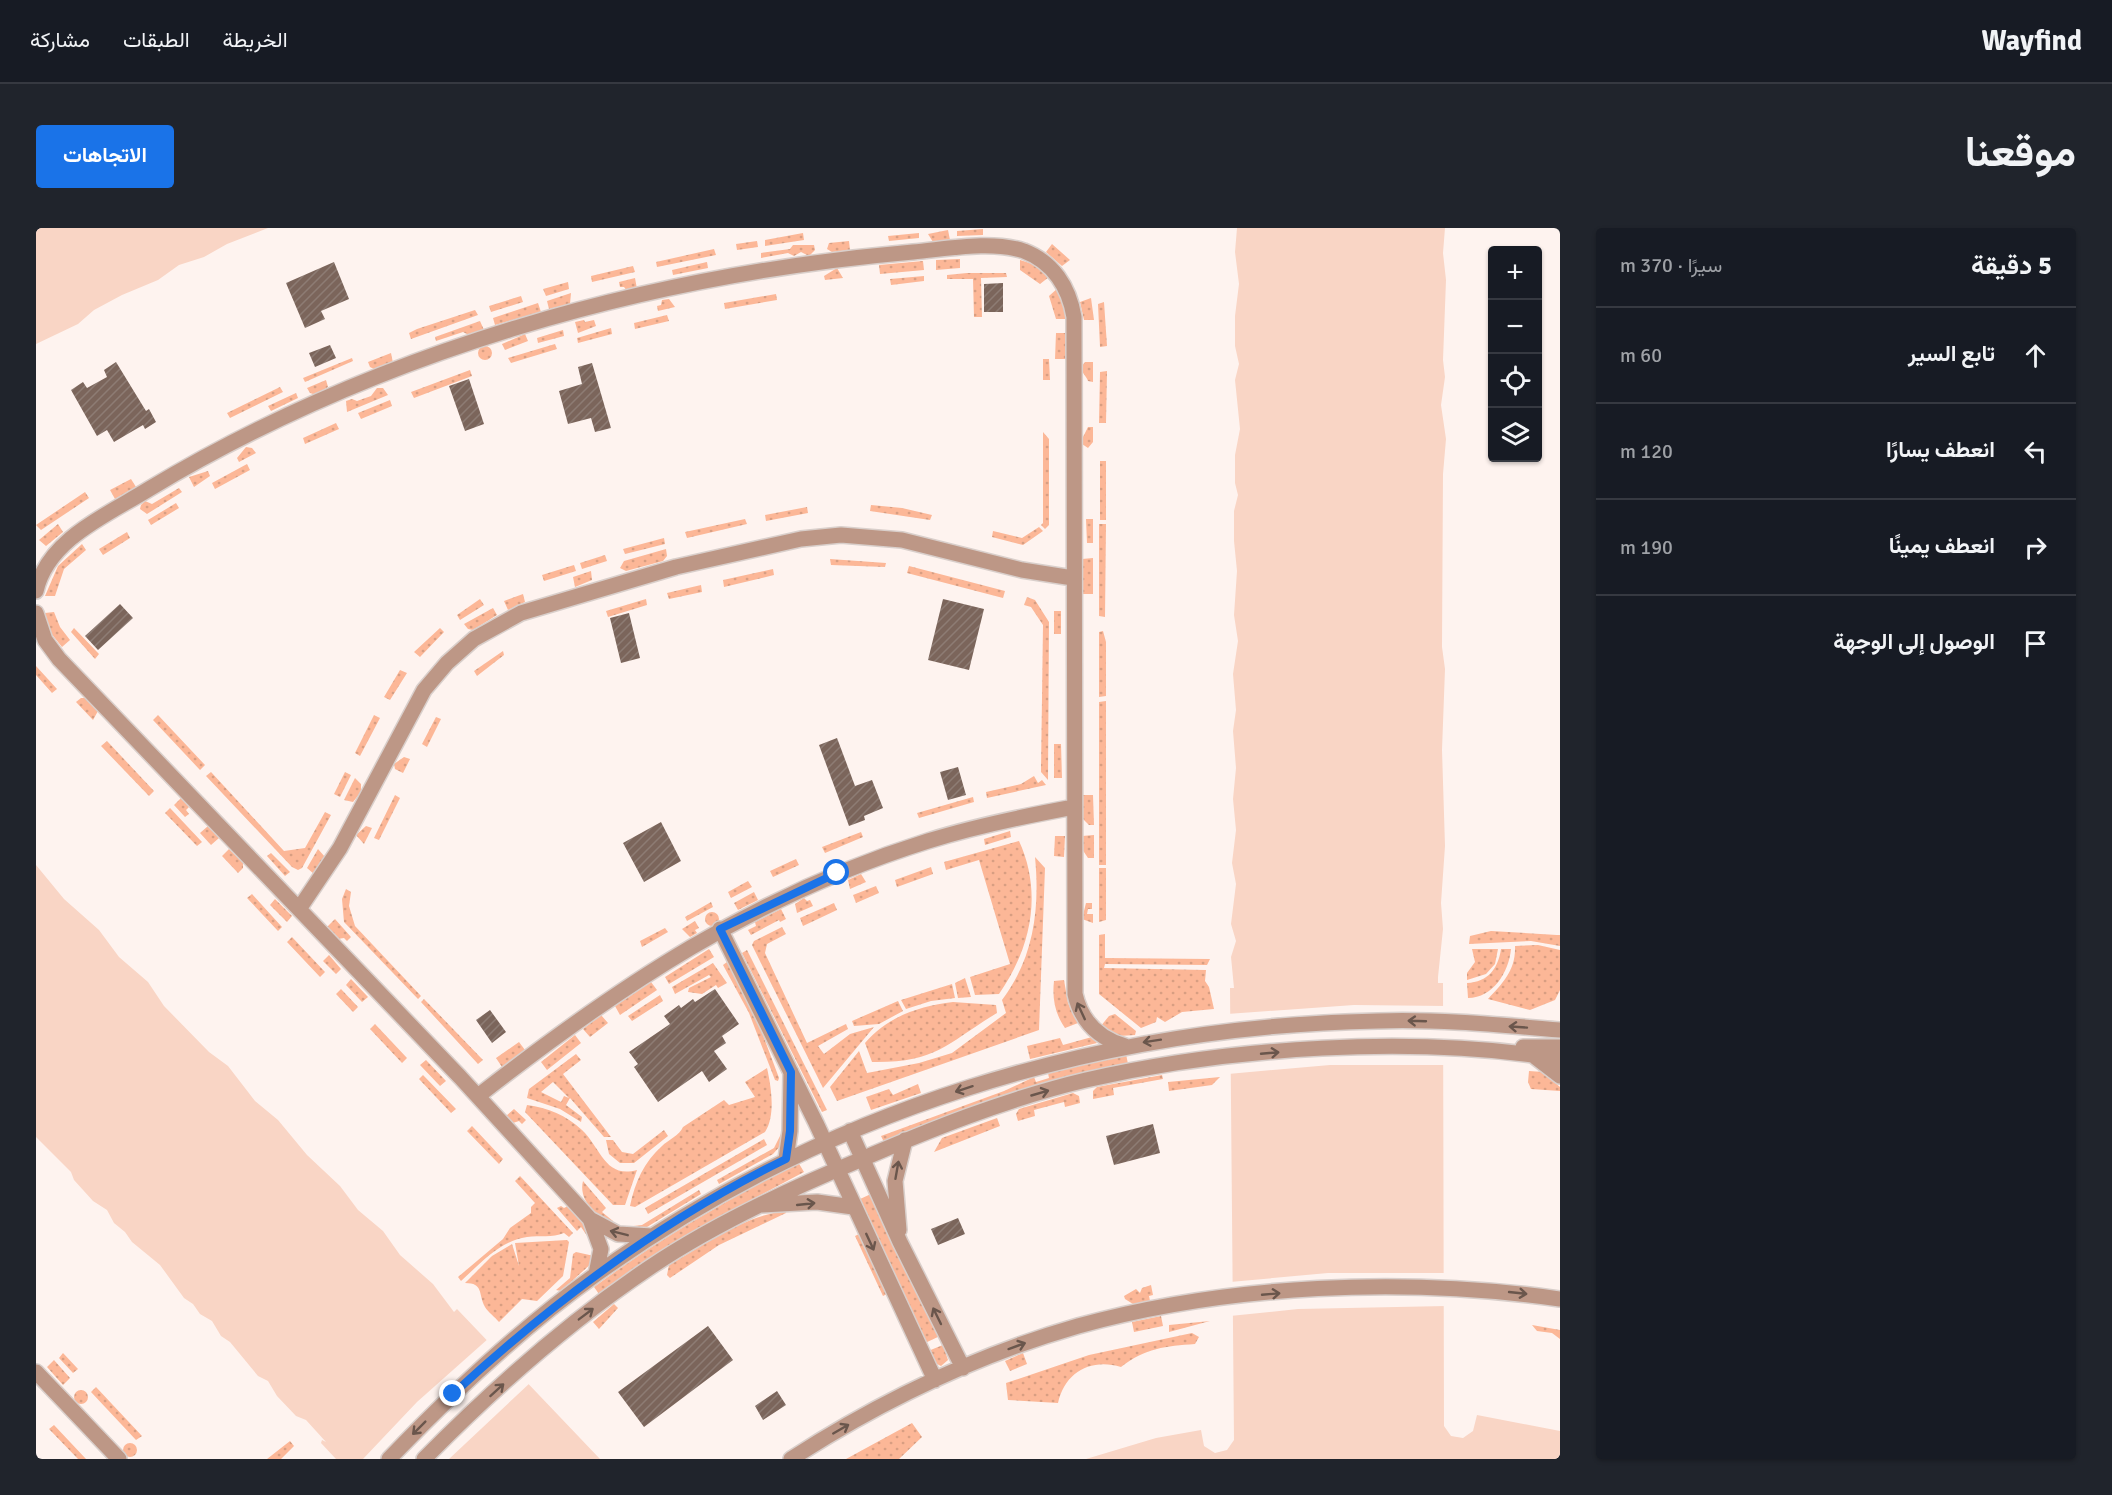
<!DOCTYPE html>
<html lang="ar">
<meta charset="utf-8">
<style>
:root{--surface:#171b24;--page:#20242c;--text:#f1f3f6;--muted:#9ea1a6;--line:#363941;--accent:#1a73e8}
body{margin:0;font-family:Signika,Vazirmatn,sans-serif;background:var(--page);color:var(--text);direction:rtl}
.controls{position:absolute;right:18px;top:18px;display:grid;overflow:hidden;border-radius:6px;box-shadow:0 2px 4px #0004}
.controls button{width:54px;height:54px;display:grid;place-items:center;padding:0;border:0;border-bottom:2px solid var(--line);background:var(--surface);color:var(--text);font:30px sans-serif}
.stop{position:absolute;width:18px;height:18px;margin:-14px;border:4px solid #1a73e8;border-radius:50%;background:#fff}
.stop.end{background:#1a73e8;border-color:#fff;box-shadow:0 2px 6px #0008}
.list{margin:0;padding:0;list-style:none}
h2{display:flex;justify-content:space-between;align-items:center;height:78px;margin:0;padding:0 24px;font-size:26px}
h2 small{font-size:20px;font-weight:400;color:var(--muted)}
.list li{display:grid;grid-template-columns:39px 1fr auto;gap:18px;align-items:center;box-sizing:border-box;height:96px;padding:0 24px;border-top:2px solid var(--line)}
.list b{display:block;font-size:22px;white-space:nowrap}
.list em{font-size:20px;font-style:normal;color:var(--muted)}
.icon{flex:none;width:33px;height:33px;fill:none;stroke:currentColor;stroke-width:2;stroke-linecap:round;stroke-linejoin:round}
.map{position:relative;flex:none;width:1524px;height:1231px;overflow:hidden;direction:ltr;border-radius:6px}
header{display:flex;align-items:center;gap:36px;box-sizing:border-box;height:84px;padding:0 30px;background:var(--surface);border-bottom:2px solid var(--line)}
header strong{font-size:28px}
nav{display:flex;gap:33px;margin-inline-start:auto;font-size:21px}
.intro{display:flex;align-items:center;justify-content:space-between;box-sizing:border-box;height:144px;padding:0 36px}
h1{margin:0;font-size:42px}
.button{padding:15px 27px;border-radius:6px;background:var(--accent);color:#fff;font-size:21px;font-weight:700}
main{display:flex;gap:36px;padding:0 36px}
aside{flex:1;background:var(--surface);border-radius:6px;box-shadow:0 2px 4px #0004}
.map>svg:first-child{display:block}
.grass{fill:url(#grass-dots);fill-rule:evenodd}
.water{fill:#f9d5c5}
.pier{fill:#fef3ef}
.building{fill:url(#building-hatch)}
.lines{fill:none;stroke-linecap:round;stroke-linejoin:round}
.minor-casing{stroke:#d9cfcb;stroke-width:18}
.minor{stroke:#bd9786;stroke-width:15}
.oneway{stroke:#6a564c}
.route{stroke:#1a73e8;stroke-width:8}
</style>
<header>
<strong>Wayfind</strong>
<nav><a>الخريطة</a><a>الطبقات</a><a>مشاركة</a></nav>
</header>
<div class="intro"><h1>موقعنا</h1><a class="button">الاتجاهات</a></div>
<main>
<aside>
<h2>5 دقيقة<small>سيرًا · 370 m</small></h2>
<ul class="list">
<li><svg class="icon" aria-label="ahead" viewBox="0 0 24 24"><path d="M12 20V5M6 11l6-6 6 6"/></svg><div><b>تابع السير</b></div><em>60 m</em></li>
<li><svg class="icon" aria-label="left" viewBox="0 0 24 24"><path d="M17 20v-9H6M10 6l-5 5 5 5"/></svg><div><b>انعطف يسارًا</b></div><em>120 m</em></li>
<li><svg class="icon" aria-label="right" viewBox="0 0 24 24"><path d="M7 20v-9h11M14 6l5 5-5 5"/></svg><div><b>انعطف يمينًا</b></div><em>190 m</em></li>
<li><svg class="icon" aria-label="arrive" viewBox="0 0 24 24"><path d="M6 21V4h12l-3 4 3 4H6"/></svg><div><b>الوصول إلى الوجهة</b></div></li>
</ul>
</aside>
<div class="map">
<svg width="1524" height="1231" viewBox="0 0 1524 1231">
<defs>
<pattern id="grass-dots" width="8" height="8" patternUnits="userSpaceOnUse" patternTransform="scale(1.5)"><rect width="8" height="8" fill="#fcb797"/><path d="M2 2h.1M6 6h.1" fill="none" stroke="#d89e82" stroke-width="1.8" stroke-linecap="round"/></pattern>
<pattern id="building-hatch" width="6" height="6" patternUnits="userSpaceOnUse" patternTransform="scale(1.5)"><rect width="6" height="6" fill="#7b655b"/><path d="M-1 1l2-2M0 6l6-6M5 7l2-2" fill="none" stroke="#8d7c74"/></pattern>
</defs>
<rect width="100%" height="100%" fill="#fef3ef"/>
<path class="grass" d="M947,1V7L921,8V3Z
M912,2L914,12L897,14L892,6Z
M767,5L768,12L729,18V12Z
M883,5V10L853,13L852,8Z
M721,13L722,19L701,22L700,16Z
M813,13L814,22L796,24L791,21L793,15Z
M1016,16L1034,32L1026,38L1010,24Z
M757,17H778L779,22L773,28L765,24L758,28L752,25L725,30V25L754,21Z
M678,21L680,27L621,39L620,34Z
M924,31V40L900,42V32Z
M984,32L1000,37L1013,49L1004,56L984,42Z
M887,33L888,42L844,46L843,37Z
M671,34L672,40L637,47L636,42Z
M597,38L599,44L556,54L555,48Z
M801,40L807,50L789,52L788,48Z
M931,45H970L971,49L945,50L946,89H938L937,51H911V47Z
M888,48V53L855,57L854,51Z
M599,50L601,61L591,63L588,59H584L583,54Z
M532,54L533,61L510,68L507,61Z
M1022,60L1031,91H1020L1013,68Z
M535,65L534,76L513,81L511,73Z
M740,66L741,72L689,81L688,75Z
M485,68L487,74L455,84L453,78Z
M1055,70L1058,92H1048L1044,74Z
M633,71L639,79L622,83L621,78L625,77L626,72Z
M1068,74L1071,118L1064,119L1062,76Z
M502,75L505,84L459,97L457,90Z
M439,82L442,87L375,111L373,105L381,101Z
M631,87L633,93L599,101L598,95Z
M548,92L549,94L558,92L560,98L542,105L539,94Z
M444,93L448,102L433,107L427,104L400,113L399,109Z
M575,100L576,106L542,115L541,110Z
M527,102L528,108L502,115L501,110Z
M1020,105H1030V131H1019Z
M489,106L492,113L469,122L466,116Z
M519,116L521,121L475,135L472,130Z
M442 125a7 7 0 1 1 14 0a7 7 0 1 1-14 0Z
M355,125L357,135L340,142L334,139L332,134Z
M316,130L317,133L269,154L267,150Z
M1007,131H1013L1014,152H1007Z
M1049,134H1057V154L1052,153C1050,146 1041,143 1049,134Z
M434,142L436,148L378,170L375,164Z
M1071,143L1070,195H1063L1064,144Z
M290,152L292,159L280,167L274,165L271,160Z
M244,159L247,164L194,190L191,185Z
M341,160H347L352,167L311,184L310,173L316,171L321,173L335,168Z
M260,165L262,170L235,183L232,178Z
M354,172L356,178L325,191L322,185Z
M300,195L303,201L269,216L267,210Z
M1052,199H1057V214L1052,220L1046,216V211Z
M1007,204L1013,211V297L1009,301L1005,297L1007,295Z
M210,219L216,220L220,225L203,234L201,230Z
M1064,233H1070V292H1064Z
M211,236L214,242L179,261L176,255Z
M172,243L174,248L158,259L153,249Z
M95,251L100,259L79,271L74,262Z
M143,260L146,264L111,286L104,281L105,277L109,273L116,276Z
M49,264L53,270L5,302L0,297Z
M140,275L143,280L115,297L112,292Z
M835,277L866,280L896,287L894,292L834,283Z
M771,279L772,285L730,293L729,287Z
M709,291L711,296L651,310L649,304Z
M1050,291H1057V315H1051Z
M22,296L27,304L10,318L3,312Z
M1063,296H1070L1069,389L1063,388Z
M1003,299L1007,303L987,317L956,309L957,303L986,310Z
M91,304L94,310L67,327L63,321Z
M628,310L629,316L589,326L587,321Z
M46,316L50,322L28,341L19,368H9L22,338Z
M630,321L631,328L627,333L590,343L584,340L588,333Z
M569,327L571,333L546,341L544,335Z
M1057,330V366H1046V331Z
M794,331L850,335L849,339L795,337Z
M538,337L540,343L508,353L506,347Z
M873,338L969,363L967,370L871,345Z
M737,341L738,347L688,359L687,352Z
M555,343L556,352L539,359L537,349Z
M665,357L666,364L633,371L631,365Z
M487,366L489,374L472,382L468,373Z
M991,369L999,372L1013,394L1012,552L1005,544L1007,397L995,379L988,377Z
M444,371L448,377L424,392L421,387Z
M610,371L611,377L572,389L570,383Z
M457,380L461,387L437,402L432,401L428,396Z
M1018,383H1025V406H1018Z
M18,384L24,399L34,412L26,419L14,404L9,385Z
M38,400L63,426L59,431L35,404Z
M404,400L408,404L384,429L378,424Z
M1067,403L1070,414V468L1063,469V404Z
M467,423L468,427L441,448L438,443Z
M0,438L21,461L16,465L0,447Z
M364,442L371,445L354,472L348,469Z
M45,470H50L62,483L57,492L40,474Z
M1070,473V637H1063V474Z
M122,487L169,537L164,542L117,492Z
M338,487L344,490L324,528L319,525Z
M400,489L405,491L391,519L386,516Z
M71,513L118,563L113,568L65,518Z
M1018,516H1025L1026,550H1018Z
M368,529L374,531L367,545L359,541L358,536Z
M175,544L248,623L269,620L289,584L295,587L266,640L262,642L256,639L170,548Z
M309,544L315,547L304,569L298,566Z
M998,548L1002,555L1006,552L1010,557L951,570L950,564L985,556Z
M319,550L325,556V564L317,574L308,572Z
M359,567L364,570L343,612L338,610Z
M1046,567H1057L1058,597H1053L1046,590Z
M937,569L938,574L883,590L881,585Z
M145,570L153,579L150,582L153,586L149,589L138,577Z
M134,580L166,614L161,618L129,585Z
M172,598L183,610L175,617L164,605Z
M330,598L336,600L328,616L320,607Z
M974,603L975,609L949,617L948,611Z
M825,604L827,609L789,625L786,619Z
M1058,607V630H1052L1046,621V608Z
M1019,608H1029L1028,629L1018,628Z
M983,613C1007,665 995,720 963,766L939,767L934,749L974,736L943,632L910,642L908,634Z
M193,621L207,635V640L202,645L186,628Z
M282,621L289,629L278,646L271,640Z
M235,625L254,644L249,648L231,628Z
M999,629L1009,640L1003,802L801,873L794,859L823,823L831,845L883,835L916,825L970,785L966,772C998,730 1004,680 999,629Z
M760,631L763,637L737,649L734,643Z
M895,639L897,646L861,659L859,652Z
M1063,640H1070V692L1063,694Z
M825,646L830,654L814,661L812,652Z
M712,653L716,659L695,670L692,664Z
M840,658L843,665L820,675L817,667Z
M310,661L315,664L313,678L319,698L385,768L382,771L308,694L306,671Z
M718,664L722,672L702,682L698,675Z
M216,666L246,699L242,703L211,670Z
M768,670L771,673L774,672L777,678L761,685L759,676Z
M239,671L256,688L251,694L234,677Z
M675,674L677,679L651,693L649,689Z
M798,675L801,682L767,698L764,690Z
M1050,675H1056V681H1052L1051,686H1057V695L1046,691Z
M745,681L750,691L744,694L743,692L715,707L712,702L720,698L719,694Z
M669 691a7 7 0 1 1 14 0a7 7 0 1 1-14 0Z
M299,691L315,709L311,713L308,710L301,711L291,699Z
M659,693L663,700L659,702L661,705L654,709L646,701Z
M746,699L750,706L731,716L729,725L771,815L810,796L812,801L782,818L788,826L814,806L838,799L787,860L716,717L718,713Z
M629,700L632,704L606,719L604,713Z
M1455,703L1521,707H1524V718L1495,713L1433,716L1434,708Z
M1069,706V730L1174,731L1171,737L1069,736L1068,740L1170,742L1169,753L1173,759L1178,781L1146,784L1129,794L1121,789L1120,794L1105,800L1063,766V707Z
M256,709L289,744L284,749L251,714Z
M1502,717L1524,722V762L1519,772L1494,782L1452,771C1467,755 1480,742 1479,718Z
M673,721L678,729L633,756L629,749Z
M1436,721H1462L1459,736L1450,746L1431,752V745L1439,734Z
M1465,721H1475C1473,744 1457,770 1432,770L1431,755C1452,754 1462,741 1465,721Z
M711,722L791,882L786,884L706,725Z
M293,727L305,741L300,746L287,733Z
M691,734L721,791L743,850L742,853L739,852L713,785L687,737Z
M677,735L691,755L682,760L680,757L666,766L652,764L653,760L675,749L673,747L639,766L636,759Z
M929,750L935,769L922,770L919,755Z
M315,751L332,769L326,774L310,757Z
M1028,752L1032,775L1042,795L1029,800C1019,786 1016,770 1018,753Z
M615,754L621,762L584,787L579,778Z
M916,756L919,770L895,773L870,781L865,772Z
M305,761L322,779L317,784L300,766Z
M624,767L627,773L596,793L592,788Z
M388,771L447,832L442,836L385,774Z
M862,773L867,783L843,796L818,798L816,793Z
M917,774L960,777L961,785C911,815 901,835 836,834L829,815C851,789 883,778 917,774Z
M1079,786L1100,803L1099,807L1083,808L1064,799L1073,788Z
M565,787L572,795L554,809L547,801Z
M339,796L371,830L366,835L334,801Z
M539,807L545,815L511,842L505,834Z
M1056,809L1061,815L994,831L991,818L1024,810L1027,817Z
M483,814L489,822L466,839L460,830Z
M540,826L545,832L527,846L575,909H568L534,870L530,877L546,889L545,894L524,881L491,870L493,861ZM517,854L533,870L528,868L525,874L505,864Z
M1090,826L1092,836L1001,857L848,914L845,908L968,863L998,849L1000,854L1013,850L1012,845Z
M390,832L410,853L404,858L384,837Z
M731,840C735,858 740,887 729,904L599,979L594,978C599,954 608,934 626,918C632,912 644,907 647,899L688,872L693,877L719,869L709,854Z
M1493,843L1507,844L1524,859V863L1495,861L1492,854Z
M387,847L420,881L415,885L383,851Z
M1126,847L1127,851L1077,860L1078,867L1057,871V863L1061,859Z
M1184,849L1176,857L1133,863L1132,854Z
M882,856L885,865L835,882L830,869L853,861L857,867Z
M1037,865L1043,868L1044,875L1029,879L1028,874L998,882L999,888L982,893L980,886L983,881Z
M491,877C512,880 530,887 546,902C565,920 569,951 601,942L589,977H577L489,884Z
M478,881L490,892L486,896L483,893L477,895L470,888Z
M961,890L964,898L898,924L906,910Z
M436,898L467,931L463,936L431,903Z
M628,902L632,908L598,935H584L573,926L570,912H577L586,924L597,926Z
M746,904L745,917L737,926L683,956L681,952L738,920Z
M728,911L731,917L612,986L609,980Z
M762,934L768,944L662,1000L563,1066L558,1059C623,1011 692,972 762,934Z
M484,948L537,1005L533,1009L528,1005C516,1010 504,1007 491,1009C463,1013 445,1035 425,1053L422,1049L467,1011L474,1000L495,985V979L499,975L479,953Z
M547,953L570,980L566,984L577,993L576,998C561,987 542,973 547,953Z
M663,962L665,966L611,999H589L606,997Z
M837,965L904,1108L889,1115L822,972Z
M525,978L528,980L532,978C543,989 551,997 554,1012L545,999L541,1003L521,980Z
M749,983L750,985L683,1017L634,1050L631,1047L633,1037C668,1017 707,988 749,983Z
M825,1005L853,1065L847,1068L819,1008Z
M531,1012L533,1014L527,1048L501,1073L486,1071L463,1094C459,1089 452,1084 449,1079C442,1066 448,1055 429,1055L456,1028L476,1016L483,1038L479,1015Z
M540,1024L558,1028L557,1034L525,1063L520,1062L534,1050L537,1026Z
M1115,1057L1117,1067L1113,1068L1114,1073L1097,1076L1089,1071L1088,1068L1100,1061L1104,1065L1106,1060Z
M578,1076L582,1080L563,1101L557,1094Z
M1125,1088L1127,1098L1098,1104L1096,1094Z
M1174,1093L1133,1104V1097Z
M1496,1097L1524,1102V1111L1516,1105L1501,1103Z
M1156,1105L1163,1109L1159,1116C1130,1118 1109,1120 1085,1139C1055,1130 1029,1144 1022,1175L972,1172L970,1155L1053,1127Z
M907,1117L912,1132L905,1138L899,1135L892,1123Z
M27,1125L42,1141L37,1145L23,1130Z
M987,1125L991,1136L974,1143L969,1133Z
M18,1132L34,1150L27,1157L11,1139Z
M60,1159L106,1208L100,1212L55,1164Z
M38 1169a7 7 0 1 1 14 0a7 7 0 1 1-14 0Z
M876,1195L886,1209L863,1231H810Z
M18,1197L50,1231H42L13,1201Z
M254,1213L258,1218L245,1231H231Z
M87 1222a7 7 0 1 1 14 0a7 7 0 1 1-14 0Z"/>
<path class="water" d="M0,0H232L191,16L168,29L143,37L122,52L86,67L58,82L42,96L0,116Z
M1201,0H1409L1407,25L1410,52L1407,132L1409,149L1405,177L1410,211L1407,246L1406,419L1409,441L1406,522L1409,618L1405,675L1407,701L1402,749V755H1407L1408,1198L1415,1208L1427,1210L1437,1203L1441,1187L1524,1203V1231H1050L1120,1210L1165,1202L1168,1218L1179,1225L1191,1222L1198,1212L1194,760H1198L1195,729L1200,713L1195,696L1200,656L1196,635L1200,602L1197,571L1200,540L1197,503L1200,482L1197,446L1202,413L1198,387L1201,343L1198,313V283L1202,267L1199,255V227L1204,201L1199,152L1203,136L1199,118V88L1203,56L1199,24Z
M0,637L28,671L63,702L83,729L112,754L128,778L173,824L192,838L219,873L242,892L271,927L304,958L322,982L347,1003L364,1027L397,1056L418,1084L421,1081L564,1231H300L285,1215L286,1212L290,1214L270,1192L260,1188L241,1168L232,1153L222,1148L194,1114L185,1108L176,1093L164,1086L157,1076L148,1070L124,1037L96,1014L89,1004L78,995L71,982L57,973L38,952L35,944L0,909Z"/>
<path class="pier" d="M1318,777L1410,778V837H1294L1192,846L1191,786Z
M1292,1045H1410V1078L1262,1081L1194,1088V1054Z
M453,1110L495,1154L413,1231H327L381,1174Z"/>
<path class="building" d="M298,34L313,71L285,83L289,91L269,100L250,55Z
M967,55V84H948V56Z
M294,117L300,130L279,139L273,125Z
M80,134L110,183L113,181L120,194L109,201L107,197L78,214L71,202L61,208L35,162L47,154L51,160L71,149L68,142Z
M556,135L575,200L559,204L555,190L532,196L523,163L546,156L542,139Z
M433,151L448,196L429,203L413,158Z
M907,371L948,381L933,442L892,432Z
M84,376L97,390L62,422L49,408Z
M593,385L604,430L585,435L574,390Z
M801,510L819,558L836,552L847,580L828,588L829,592L813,598L783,517Z
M922,539L930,567L912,572L904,544Z
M625,594L645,633L608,654L587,615Z
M679,761L703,796L686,808L690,815L678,823L691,841L673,854L666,843L622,874L598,839L602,836L593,824L634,796L628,788L643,777L645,780L657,771L659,774Z
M454,782L470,804L456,815L440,792Z
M1117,896L1124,925L1078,937L1070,908Z
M922,990L929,1006L902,1017L895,1001Z
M672,1098L697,1132L608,1199L582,1164Z
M741,1163L750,1177L727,1192L719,1178Z"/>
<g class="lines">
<defs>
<path id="minor" d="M0,363C12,311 71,287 113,261C343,123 611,47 877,24C911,21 955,12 988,23C1017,34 1033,59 1038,89L1039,766C1045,793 1062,810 1089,818
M0,385L9,412L23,431L424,849L554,991L582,1006L616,1008
M263,681L304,620L388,462L411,435L438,411L485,385L640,339L765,311L805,307L866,312L986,342L1037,350
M684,701L780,895L899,1152
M1487,819H1524
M1498,828L1524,848
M442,868C583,758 719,667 892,613C940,598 989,588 1038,579
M814,903L864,1014L927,1140
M750,931L754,903L755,844
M726,977L781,974L817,979
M554,991L565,1021L560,1046
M863,1002L859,953L869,912
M0,1144L83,1231
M353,1231C417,1164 486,1099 562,1045C790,882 1062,798 1342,793C1403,791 1464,797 1524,802
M388,1231C457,1161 531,1095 613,1040C677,997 747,964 819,934C893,902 970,871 1050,852C1195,819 1377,807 1524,831
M755,1231C843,1174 941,1127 1042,1098C1193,1056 1370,1049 1524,1071"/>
</defs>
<use href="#minor" class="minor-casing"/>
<use href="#minor" class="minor"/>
</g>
<defs><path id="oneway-shaft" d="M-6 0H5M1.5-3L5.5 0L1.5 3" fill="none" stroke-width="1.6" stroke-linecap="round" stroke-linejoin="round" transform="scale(1.5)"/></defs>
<g class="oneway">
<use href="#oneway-shaft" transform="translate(1045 783) rotate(-115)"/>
<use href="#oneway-shaft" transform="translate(1381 793) rotate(-178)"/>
<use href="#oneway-shaft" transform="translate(1482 799) rotate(-176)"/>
<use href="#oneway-shaft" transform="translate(1116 813) rotate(171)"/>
<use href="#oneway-shaft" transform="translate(1234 825) rotate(-5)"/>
<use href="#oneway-shaft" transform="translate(928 861) rotate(162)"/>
<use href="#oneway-shaft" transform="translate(1004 865) rotate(-16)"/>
<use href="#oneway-shaft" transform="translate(861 942) rotate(-80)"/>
<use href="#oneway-shaft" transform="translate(770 976) rotate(-6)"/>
<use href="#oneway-shaft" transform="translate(583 1005) rotate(-166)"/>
<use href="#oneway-shaft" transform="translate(834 1014) rotate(65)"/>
<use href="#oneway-shaft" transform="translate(1482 1065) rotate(6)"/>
<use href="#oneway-shaft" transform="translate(1235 1066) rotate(-5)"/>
<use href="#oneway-shaft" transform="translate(550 1086) rotate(-37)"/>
<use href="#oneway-shaft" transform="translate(901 1088) rotate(-116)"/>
<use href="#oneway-shaft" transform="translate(981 1118) rotate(-20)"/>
<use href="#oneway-shaft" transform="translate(461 1162) rotate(-42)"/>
<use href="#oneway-shaft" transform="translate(383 1200) rotate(135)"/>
<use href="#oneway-shaft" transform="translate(805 1201) rotate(-30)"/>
</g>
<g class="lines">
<path class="route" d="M417,1166C518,1073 627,991 750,931L754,903L755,844L684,701L801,645"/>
</g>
</svg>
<div class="controls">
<button>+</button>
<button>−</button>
<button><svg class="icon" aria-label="locate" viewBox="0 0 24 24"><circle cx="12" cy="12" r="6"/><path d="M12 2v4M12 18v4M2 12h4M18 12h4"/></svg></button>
<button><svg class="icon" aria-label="layers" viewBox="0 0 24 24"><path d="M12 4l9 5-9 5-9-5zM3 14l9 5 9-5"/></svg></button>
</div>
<div class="stop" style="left:801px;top:645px"></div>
<div class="stop end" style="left:417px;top:1166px"></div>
</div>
</main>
